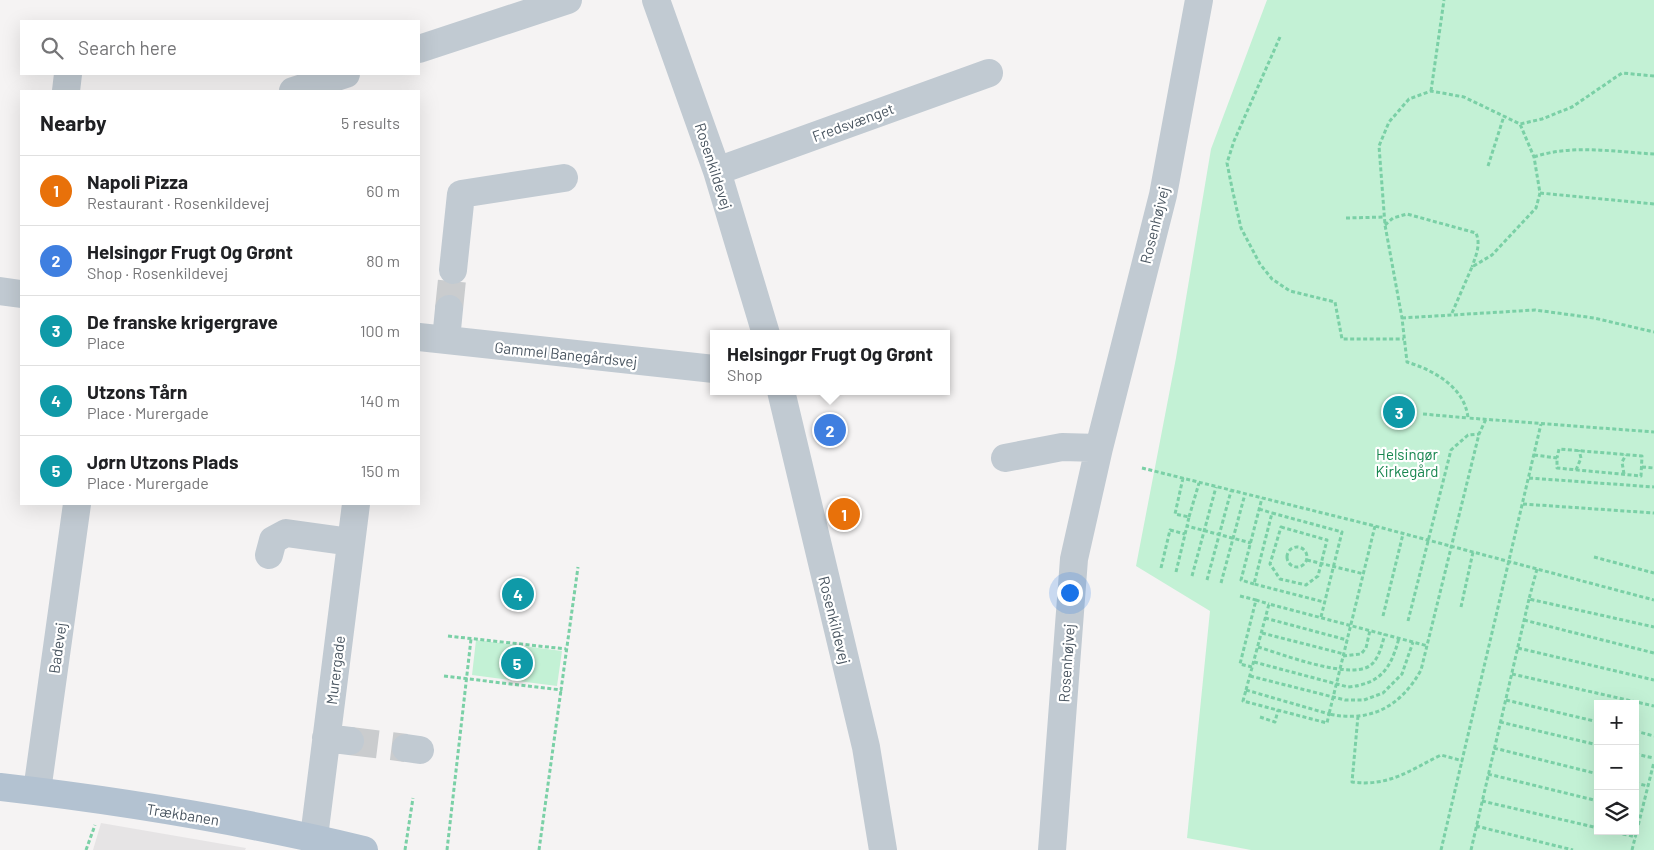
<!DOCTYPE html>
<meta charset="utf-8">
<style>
:root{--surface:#fff;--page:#f2f2f2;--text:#202124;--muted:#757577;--line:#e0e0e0;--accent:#2563eb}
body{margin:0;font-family:Barlow,sans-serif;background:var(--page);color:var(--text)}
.controls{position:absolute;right:15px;bottom:15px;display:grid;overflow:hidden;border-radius:0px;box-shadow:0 5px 20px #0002}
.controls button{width:45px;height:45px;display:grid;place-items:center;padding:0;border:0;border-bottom:1px solid var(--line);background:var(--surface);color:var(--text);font:25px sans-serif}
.you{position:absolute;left:1069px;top:592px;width:18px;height:18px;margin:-12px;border:4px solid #fff;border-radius:50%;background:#1a73e8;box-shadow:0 0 0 8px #1a73e833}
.badge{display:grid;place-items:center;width:32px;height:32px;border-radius:50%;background:var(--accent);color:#fff;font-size:16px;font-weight:700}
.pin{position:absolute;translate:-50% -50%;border:2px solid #fff;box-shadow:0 1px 5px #0006}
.popup{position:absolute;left:710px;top:330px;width:240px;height:65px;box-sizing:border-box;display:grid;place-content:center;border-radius:0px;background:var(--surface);filter:drop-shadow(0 1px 4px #0005);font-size:16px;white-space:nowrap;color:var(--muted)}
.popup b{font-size:19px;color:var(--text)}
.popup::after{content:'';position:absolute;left:50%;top:100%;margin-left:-10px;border:10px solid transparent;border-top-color:var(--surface)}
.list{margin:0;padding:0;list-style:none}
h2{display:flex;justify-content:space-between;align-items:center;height:65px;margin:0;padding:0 20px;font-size:21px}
h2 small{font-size:16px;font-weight:400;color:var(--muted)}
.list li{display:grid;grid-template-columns:32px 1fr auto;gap:15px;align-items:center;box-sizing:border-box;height:70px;padding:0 20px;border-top:1px solid var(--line)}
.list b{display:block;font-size:19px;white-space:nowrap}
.list p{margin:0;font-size:16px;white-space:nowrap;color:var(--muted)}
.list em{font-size:16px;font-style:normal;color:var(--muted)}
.icon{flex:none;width:28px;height:28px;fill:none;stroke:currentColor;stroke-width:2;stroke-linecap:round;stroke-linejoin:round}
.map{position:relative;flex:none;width:1654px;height:850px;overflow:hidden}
.search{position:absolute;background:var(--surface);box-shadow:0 5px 20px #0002;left:20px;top:20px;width:400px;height:55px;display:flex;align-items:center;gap:12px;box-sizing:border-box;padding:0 18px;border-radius:0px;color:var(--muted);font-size:19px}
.panel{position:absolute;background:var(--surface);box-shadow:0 5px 20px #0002;left:20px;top:90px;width:400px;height:415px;border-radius:0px}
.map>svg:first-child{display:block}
.education{fill:#e6e4e5}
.green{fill:#c3f1d5;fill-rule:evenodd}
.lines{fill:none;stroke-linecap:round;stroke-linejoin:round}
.minor-tunnel{stroke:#caccce;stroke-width:28;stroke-dasharray:28 14;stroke-linecap:butt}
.path{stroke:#7ad0a6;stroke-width:3;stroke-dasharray:4 2.5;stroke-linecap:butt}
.minor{stroke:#c1cad2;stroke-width:28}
.major{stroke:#b3c2d1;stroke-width:28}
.labels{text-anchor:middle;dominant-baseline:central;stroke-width:4.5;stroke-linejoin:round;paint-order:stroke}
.street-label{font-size:15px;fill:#4a5661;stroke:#fff}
.park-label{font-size:15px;fill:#17864f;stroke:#fff}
</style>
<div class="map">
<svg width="1654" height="850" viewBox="0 0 1654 850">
<rect width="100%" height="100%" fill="#f5f3f3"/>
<path class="education" d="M101,823L246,848L245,850H93Z"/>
<path class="green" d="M1267,0H1654V850H1251L1187,838L1210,611L1136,566L1176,358L1211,149ZM1598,704H1635V831H1598Z
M476,640L562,651L557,686L472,675Z"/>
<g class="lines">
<path class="minor-tunnel" d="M449,309L453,270
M350,741L406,748"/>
<path class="path" d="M1280,37L1234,141L1227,163L1232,188L1241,228L1260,264L1272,279L1290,291L1335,302L1342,339H1404
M1654,76L1622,73L1572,107L1542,119L1520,124L1464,97L1431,91L1409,99L1389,122L1379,146L1385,225L1402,318L1407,362C1433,370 1465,387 1468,418L1654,432
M1431,91L1444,0
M1534,157C1571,144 1616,152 1654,154
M1488,166L1504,116
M1540,193L1654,204
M1346,218L1384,217
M1385,225L1393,218L1407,214L1476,233C1481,245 1476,255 1472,267
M1452,313L1472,267L1492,255L1536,208L1540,193L1534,157L1520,124
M1402,318L1535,310L1594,318L1654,332
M1423,414L1468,418
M1534,455L1557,458V468L1641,476L1642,456L1559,449L1557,458
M1642,467L1654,468
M1142,468L1375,526L1654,600
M1576,470L1581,458L1579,450
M1624,474L1622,462L1626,455
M1183,478L1175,514L1189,517L1187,526L1251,543
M1529,478L1654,487
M1523,504L1654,513
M1259,509L1272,513
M1189,517L1199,483
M1375,526L1329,714C1371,723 1401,706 1421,670L1479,434L1486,419
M1281,527L1327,540L1318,576L1306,585L1280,579L1270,564Z
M1287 557a10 10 0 1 1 20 0a10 10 0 1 1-20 0Z
M1594,557L1654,573
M1307,560L1364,574
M1161,568L1170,530L1185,534
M1537,569L1529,599L1654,627
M1176,572L1187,526
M1192,576L1216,487
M1207,580L1231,491
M1221,583L1245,494
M1254,584L1241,580L1262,498
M1240,596L1256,600
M1461,607L1473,552
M1383,616L1403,534
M1321,617L1342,532L1272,513L1254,584L1324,602
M1265,618L1347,640
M1524,620L1654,653
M1408,621L1451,450L1468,435L1479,434
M1262,633L1344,654
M448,636L566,649
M1258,647C1282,654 1356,683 1373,663C1380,655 1382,644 1385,634
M1518,648L1654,680
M1343,656L1361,654L1366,648L1370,630
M1254,662L1348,687C1381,684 1391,668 1399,638
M1252,667L1240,664L1256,600L1269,604
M1512,674L1654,706
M444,676L561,690L578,567
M1250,676L1345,700H1364L1383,693L1402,674L1413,642
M1246,690L1269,604L1428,646
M1246,690L1329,714L1327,723L1243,701Z
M1506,700L1598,722
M1358,716L1352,782C1389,787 1410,770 1441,755L1463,761
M1260,717L1275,722L1278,710
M1500,722L1598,745
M1635,731L1654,736
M1494,748L1598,774
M1635,754L1654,758
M1488,774L1598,801
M1635,783L1648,786
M1482,801L1598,828
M1476,826L1573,850
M1610,831L1636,837
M86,850L95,825
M405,850L413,798
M447,850L471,639
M539,850L561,690
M1441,850L1541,424
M1471,850L1529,599
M1632,850L1654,762"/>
<path class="minor" d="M656,0L717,171L766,334
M419,49L568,0
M66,91L68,74
M293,91L346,74
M717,171L989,73
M453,270L461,194L564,178
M0,291L21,294
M419,337L714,369
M446,340L449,309
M781,391L866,747L883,850
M1005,458L1062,447L1099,448
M269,555L273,540L286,533L351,542
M326,738L350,741
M406,748L420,750
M37,791L77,504
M314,837L356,504
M1052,850L1074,559L1099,448L1163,195L1199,0"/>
<path class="major" d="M0,787C122,801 244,821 364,850"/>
</g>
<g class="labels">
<g class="street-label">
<text transform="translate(853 122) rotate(-20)">Fredsvænget</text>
<text transform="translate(714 166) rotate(72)">Rosenkildevej</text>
<text transform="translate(1154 225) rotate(-76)">Rosenhøjvej</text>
<text transform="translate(566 354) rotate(6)">Gammel Banegårdsvej</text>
<text transform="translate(835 620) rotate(76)">Rosenkildevej</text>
<text transform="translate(57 648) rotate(-82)">Badevej</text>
<text transform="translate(1066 663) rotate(-86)">Rosenhøjvej</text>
<text transform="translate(335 670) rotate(-83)">Murergade</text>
<text transform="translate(183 814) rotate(9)">Trækbanen</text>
</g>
<g class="park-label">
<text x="1407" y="454">Helsingør<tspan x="1407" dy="17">Kirkegård</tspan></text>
</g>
</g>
</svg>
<div class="controls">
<button>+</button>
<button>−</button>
<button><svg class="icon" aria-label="layers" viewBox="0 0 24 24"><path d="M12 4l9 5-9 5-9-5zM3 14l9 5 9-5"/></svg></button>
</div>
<div class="you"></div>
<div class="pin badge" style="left:844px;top:514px;background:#e8710a">1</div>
<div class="pin badge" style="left:830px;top:430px;background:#3f7fe0">2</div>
<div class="popup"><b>Helsingør Frugt Og Grønt</b>Shop</div>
<div class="pin badge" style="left:1399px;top:412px;background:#0f9aa8">3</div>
<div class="pin badge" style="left:518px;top:594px;background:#0f9aa8">4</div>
<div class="pin badge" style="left:517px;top:663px;background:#0f9aa8">5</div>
<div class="search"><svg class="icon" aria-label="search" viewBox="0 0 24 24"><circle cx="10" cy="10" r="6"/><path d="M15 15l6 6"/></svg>Search here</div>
<section class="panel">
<h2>Nearby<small>5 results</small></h2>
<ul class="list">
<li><span class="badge" style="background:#e8710a">1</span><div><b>Napoli Pizza</b><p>Restaurant · Rosenkildevej</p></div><em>60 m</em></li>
<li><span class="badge" style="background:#3f7fe0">2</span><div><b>Helsingør Frugt Og Grønt</b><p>Shop · Rosenkildevej</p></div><em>80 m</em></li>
<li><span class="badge" style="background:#0f9aa8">3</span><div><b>De franske krigergrave</b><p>Place</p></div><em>100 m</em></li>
<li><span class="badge" style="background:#0f9aa8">4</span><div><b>Utzons Tårn</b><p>Place · Murergade</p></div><em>140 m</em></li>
<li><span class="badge" style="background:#0f9aa8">5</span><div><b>Jørn Utzons Plads</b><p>Place · Murergade</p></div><em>150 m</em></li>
</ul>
</section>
</div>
